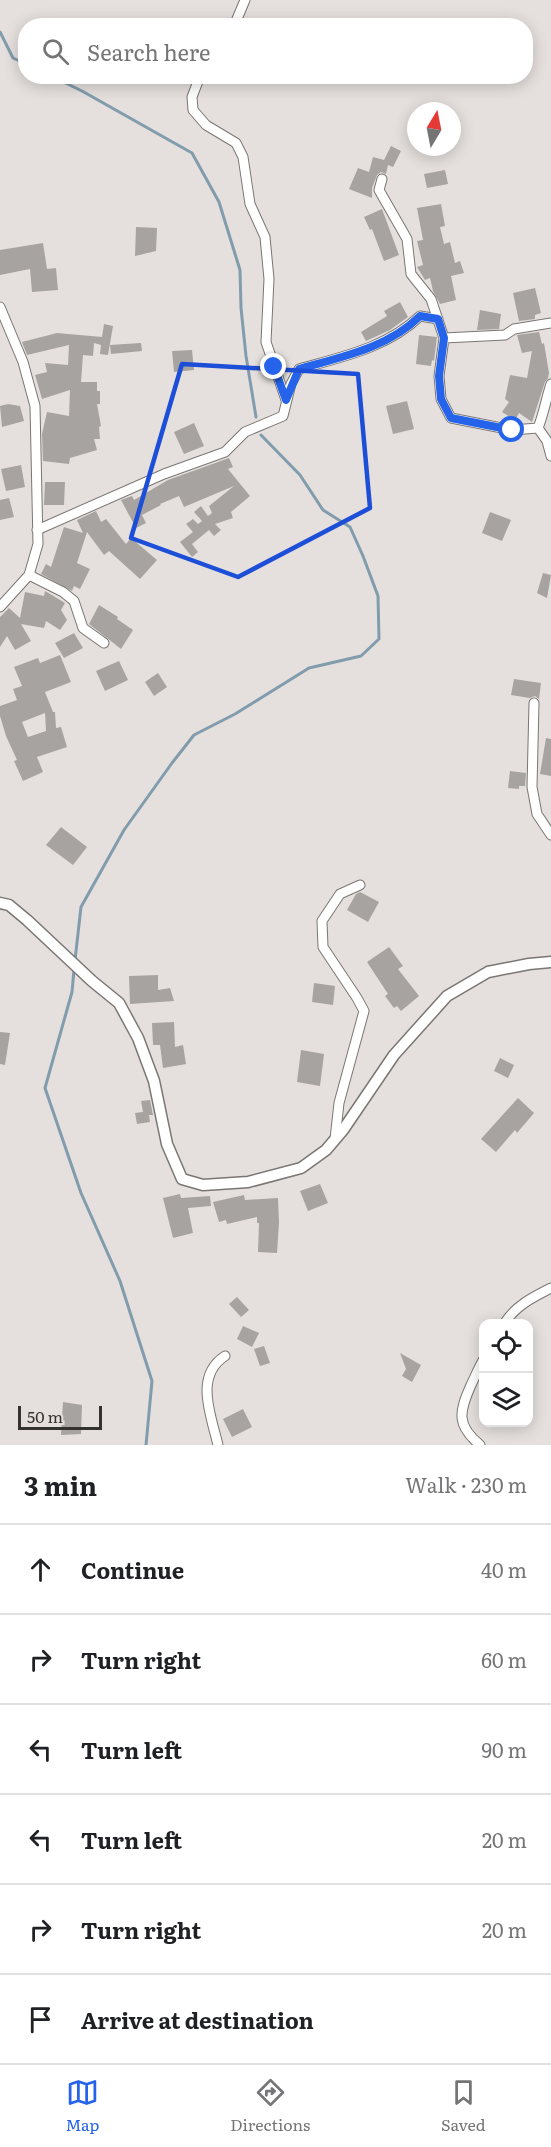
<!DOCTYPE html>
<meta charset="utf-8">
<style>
:root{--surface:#fff;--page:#f2f2f2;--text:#202124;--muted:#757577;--line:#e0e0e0;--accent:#2563eb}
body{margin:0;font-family:Literata,serif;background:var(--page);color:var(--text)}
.controls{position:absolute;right:18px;bottom:18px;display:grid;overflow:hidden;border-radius:12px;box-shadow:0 3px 15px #0003}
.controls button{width:54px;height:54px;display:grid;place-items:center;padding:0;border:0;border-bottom:2px solid var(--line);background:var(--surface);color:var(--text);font:30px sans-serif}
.compass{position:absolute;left:407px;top:102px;width:54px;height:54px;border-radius:50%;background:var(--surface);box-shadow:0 3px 15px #0003;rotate:10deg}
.scale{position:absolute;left:18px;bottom:15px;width:84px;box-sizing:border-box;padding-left:6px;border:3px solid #343231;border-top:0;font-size:16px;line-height:21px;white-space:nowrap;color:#343231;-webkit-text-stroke:4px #e5e0dd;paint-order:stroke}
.stop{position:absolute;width:18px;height:18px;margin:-14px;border:4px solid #2563eb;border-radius:50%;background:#fff}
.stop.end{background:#2563eb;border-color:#fff;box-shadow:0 2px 6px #0008}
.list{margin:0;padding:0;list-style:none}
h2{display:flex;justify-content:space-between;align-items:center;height:78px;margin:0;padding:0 24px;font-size:26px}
h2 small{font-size:20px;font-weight:400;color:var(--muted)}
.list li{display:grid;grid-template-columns:39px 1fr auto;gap:18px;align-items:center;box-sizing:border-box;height:90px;padding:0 24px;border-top:2px solid var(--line)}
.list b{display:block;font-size:22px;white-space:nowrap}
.list em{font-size:20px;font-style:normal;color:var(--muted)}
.icon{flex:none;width:33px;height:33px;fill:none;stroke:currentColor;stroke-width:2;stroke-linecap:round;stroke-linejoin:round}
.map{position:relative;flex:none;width:551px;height:1445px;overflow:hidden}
.search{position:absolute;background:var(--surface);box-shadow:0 3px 15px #0003;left:18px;right:18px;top:18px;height:66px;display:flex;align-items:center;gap:15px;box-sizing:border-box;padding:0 21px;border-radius:24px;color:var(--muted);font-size:22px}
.sheet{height:618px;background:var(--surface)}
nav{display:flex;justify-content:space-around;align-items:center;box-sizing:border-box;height:84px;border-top:2px solid var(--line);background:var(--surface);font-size:16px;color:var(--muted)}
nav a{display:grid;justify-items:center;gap:3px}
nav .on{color:var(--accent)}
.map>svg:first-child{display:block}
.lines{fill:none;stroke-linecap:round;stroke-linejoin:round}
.stream{stroke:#819cac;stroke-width:3}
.building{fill:#a7a3a0;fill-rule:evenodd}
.minor-casing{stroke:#7a7673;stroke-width:11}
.tertiary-casing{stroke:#7a7673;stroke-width:13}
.minor{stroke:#fff;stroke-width:9}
.tertiary{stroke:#fff;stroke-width:10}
.route{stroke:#2563eb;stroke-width:8}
.marked{fill:none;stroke:#1d4ed8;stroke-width:4.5;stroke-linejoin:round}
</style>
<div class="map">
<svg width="551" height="1445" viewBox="0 0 551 1445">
<rect width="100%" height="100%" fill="#e5e0dd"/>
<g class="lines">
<path class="stream" d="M0,32L13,58L26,64
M51,76L82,91L192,153L219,202L240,270L241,308L246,356L256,417
M75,960L81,907L124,830L172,763L194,735L235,714L309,668L361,656L379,639L378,596L363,556L350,527L323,510L300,475L261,435
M74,970L72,992L45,1088L81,1193L120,1281L152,1381L146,1445"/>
</g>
<path class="building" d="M391,146L401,151L393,167L388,165L386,174L381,172L377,175L372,188V198L349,189L358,168L369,172L373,157L384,160Z
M445,170L448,184L427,188L424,174Z
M441,204L445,226L440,227L444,244L450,242L455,263L460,261L464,273L451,276L456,300L440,304L433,291L430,278L425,280L417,267L423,265L417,241L423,240L417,208Z
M382,209L399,255L384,261L372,229L370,230L364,217Z
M136,227L157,228L156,251L135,256Z
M43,243L47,269L56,268L58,290L32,292L30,269L0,275V250Z
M535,288L541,313L535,315V319L519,321L513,293Z
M400,302L408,317L390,330L366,341L361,332L387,316L384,311Z
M480,310L501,314L499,329L477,330Z
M104,324L113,326L108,355L100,354L101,345L94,343L93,356L83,355L81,382H97V391H100V404H97L101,426L99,427L100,439H94L97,450L70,458L69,464L43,461L42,434L47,412L69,416L70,390L42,399L35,375L47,372L45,363L68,365L69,345L27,355L22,342L57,333L102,337Z
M539,332L542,344L544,343L549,373L548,378L545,382L532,422L519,413L515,420L502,412L509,402L505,399L510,375L527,378L532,351L522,353L517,335Z
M419,335L437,337L434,361L432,360L431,366L416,364Z
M141,343L142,351L111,354L110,345Z
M192,350L194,370L174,372L172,351Z
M407,401L414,429L393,434L386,406Z
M8,404L20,406L24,421L2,427L0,406Z
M194,423L204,446L184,454L174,432Z
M229,458L233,467L228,469L250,496L231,512L233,518L215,524L221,530L214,536L209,530L192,544L198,552L192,557L180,542L193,532L186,524L193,519L198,524L202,521L194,512L201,506L208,516L212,513L209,506L234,486L184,507L179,496L160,504L161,505L142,515L146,523L136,528L121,500L132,496L134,500L168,480Z
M21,465L25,487L6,491L1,469Z
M45,482H65L64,505H44Z
M9,498L14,517L0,520V500Z
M96,511L101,522L106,519L126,544L131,538L157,560L140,579L109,551L104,555L87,532L77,563L90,569L80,589L74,586L72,591L41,574L46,564L51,567L64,527L83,533L77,520Z
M490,512L511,520L502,541L482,533Z
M543,573L551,575L547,598L537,593Z
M45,591L65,603L61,610L67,620L60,630L46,621L44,628L21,624L31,641L15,650L7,636L0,647V617L9,608L20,618L25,592L44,596Z
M99,605L118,617L117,619L133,630L121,649L89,624Z
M74,633L83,648L64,658L55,643Z
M60,655L71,682L45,692L53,712H55L56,728L61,727L67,747L37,757L43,772L23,781L14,761L17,760L6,736L0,716V706L17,700L13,689L22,686L14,667L38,658L40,663ZM45,713L46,731L28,737L22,722Z
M119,661L128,680L105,691L96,671Z
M158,673L167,687L154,696L145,682Z
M514,679L541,683L539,699L535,696L530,698L511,695Z
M546,738L551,739V776L540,774Z
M510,771L526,773L525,786H519V789L508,788Z
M61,827L87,847L73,865L46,845Z
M360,892L379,902L368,922L347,910L356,894Z
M389,947L403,966L398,969L419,996L401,1011L397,1006L394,1008L385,996L388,994L367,962Z
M158,975V990L170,988L174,1001L130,1004L129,976Z
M314,983L335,986L333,1005L312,1002Z
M174,1022L175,1047L183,1045L186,1064L163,1068L160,1045H153L152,1023Z
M0,1032L10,1033L5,1065L0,1064Z
M301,1050L324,1054L320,1086L297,1082Z
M500,1058L514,1065L508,1078L494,1071Z
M518,1098L534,1113L517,1133L515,1130L496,1152L481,1139Z
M150,1100L153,1115H149L150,1122L137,1124L135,1113L143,1112L141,1101Z
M320,1184L328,1203L308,1211L300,1191Z
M180,1194L181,1198L210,1196L211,1206L188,1208L193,1233L173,1238L163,1198Z
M244,1195L245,1200L278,1198L279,1222L277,1253L258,1252L259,1223H257V1217L227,1224L226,1220L219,1222L213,1202Z
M237,1297L249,1310L241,1317L229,1304Z
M243,1326L259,1333L252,1347L237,1339Z
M264,1346L270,1363L260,1366L254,1349Z
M400,1353L421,1365L412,1382L402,1376L406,1369Z
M63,1402L82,1405L81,1434L61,1435Z
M243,1409L252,1427L232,1437L223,1419Z"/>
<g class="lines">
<defs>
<path id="minor" d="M234,26L245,0
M200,76L192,97L193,110L206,125L236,143L243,157L250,204L265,237L269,279L266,342L286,400
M382,179L379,190L407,239L411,274L431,299L444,338L439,376L441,399L451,418L512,430L538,428L547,441L551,456
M0,307L23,362L35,406L38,544L29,575L0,607
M444,338L505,335L514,329L551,323
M538,428C544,413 546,399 551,384
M37,530L164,474L225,452L245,432L283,416L291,384L299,369C341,357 387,348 420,316L438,319
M29,575L63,592L74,601L83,628L104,643
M534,703L532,787L537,814L551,835
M335,1139L339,1103L364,1011L357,998L323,947L322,921L340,894L360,885
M504,1324C515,1306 533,1297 551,1288
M218,1445C211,1415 194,1376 225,1356
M480,1445C456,1425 459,1412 471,1385C475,1377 479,1367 484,1359"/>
<path id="tertiary" d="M0,903L9,905L27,920L92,981L119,1003L138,1038L154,1081L167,1144L182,1179L203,1185L248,1182L301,1168L326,1150L343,1130L394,1055L447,996L488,972L529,964L551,962"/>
</defs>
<use href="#minor" class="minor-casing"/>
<use href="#tertiary" class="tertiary-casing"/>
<use href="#minor" class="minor"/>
<use href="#tertiary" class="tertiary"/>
</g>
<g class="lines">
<path class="route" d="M274,367L286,400L299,369C341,357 388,348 420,316L438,319L444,338L439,376L441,399L451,418L512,430"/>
</g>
<path class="marked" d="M182,364L358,374L370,508L238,577L131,538Z"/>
</svg>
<div class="controls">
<button><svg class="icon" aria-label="locate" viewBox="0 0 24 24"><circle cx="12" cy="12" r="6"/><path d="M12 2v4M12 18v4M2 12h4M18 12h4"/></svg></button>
<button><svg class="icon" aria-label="layers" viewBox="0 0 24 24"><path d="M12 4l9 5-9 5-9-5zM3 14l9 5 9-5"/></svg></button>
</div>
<svg class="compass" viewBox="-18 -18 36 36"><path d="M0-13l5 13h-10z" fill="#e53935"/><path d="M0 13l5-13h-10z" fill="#757577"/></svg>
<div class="scale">50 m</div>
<div class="stop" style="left:512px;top:430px"></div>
<div class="stop end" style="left:274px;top:367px"></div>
<div class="search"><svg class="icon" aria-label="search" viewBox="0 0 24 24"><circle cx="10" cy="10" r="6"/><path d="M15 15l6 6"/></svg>Search here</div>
</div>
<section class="sheet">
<h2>3 min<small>Walk · 230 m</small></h2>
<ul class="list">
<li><svg class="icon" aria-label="ahead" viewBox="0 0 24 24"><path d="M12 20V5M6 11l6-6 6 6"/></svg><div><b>Continue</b></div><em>40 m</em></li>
<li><svg class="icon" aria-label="right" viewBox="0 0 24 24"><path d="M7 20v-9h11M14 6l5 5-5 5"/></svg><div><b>Turn right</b></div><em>60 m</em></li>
<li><svg class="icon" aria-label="left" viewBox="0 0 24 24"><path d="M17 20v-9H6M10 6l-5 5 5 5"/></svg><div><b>Turn left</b></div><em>90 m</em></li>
<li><svg class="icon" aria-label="left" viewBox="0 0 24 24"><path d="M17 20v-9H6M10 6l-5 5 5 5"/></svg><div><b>Turn left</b></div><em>20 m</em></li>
<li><svg class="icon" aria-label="right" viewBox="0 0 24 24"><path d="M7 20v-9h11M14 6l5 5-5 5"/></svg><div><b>Turn right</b></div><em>20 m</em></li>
<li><svg class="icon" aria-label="arrive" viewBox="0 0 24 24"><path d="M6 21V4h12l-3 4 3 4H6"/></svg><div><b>Arrive at destination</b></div></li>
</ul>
</section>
<nav>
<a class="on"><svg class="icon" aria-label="map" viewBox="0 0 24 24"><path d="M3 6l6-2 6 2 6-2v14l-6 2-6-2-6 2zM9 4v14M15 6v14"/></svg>Map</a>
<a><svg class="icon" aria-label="directions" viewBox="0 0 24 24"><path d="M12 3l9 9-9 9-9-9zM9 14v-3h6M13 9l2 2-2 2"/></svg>Directions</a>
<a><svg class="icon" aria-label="saved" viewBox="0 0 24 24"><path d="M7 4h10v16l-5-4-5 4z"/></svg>Saved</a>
</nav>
